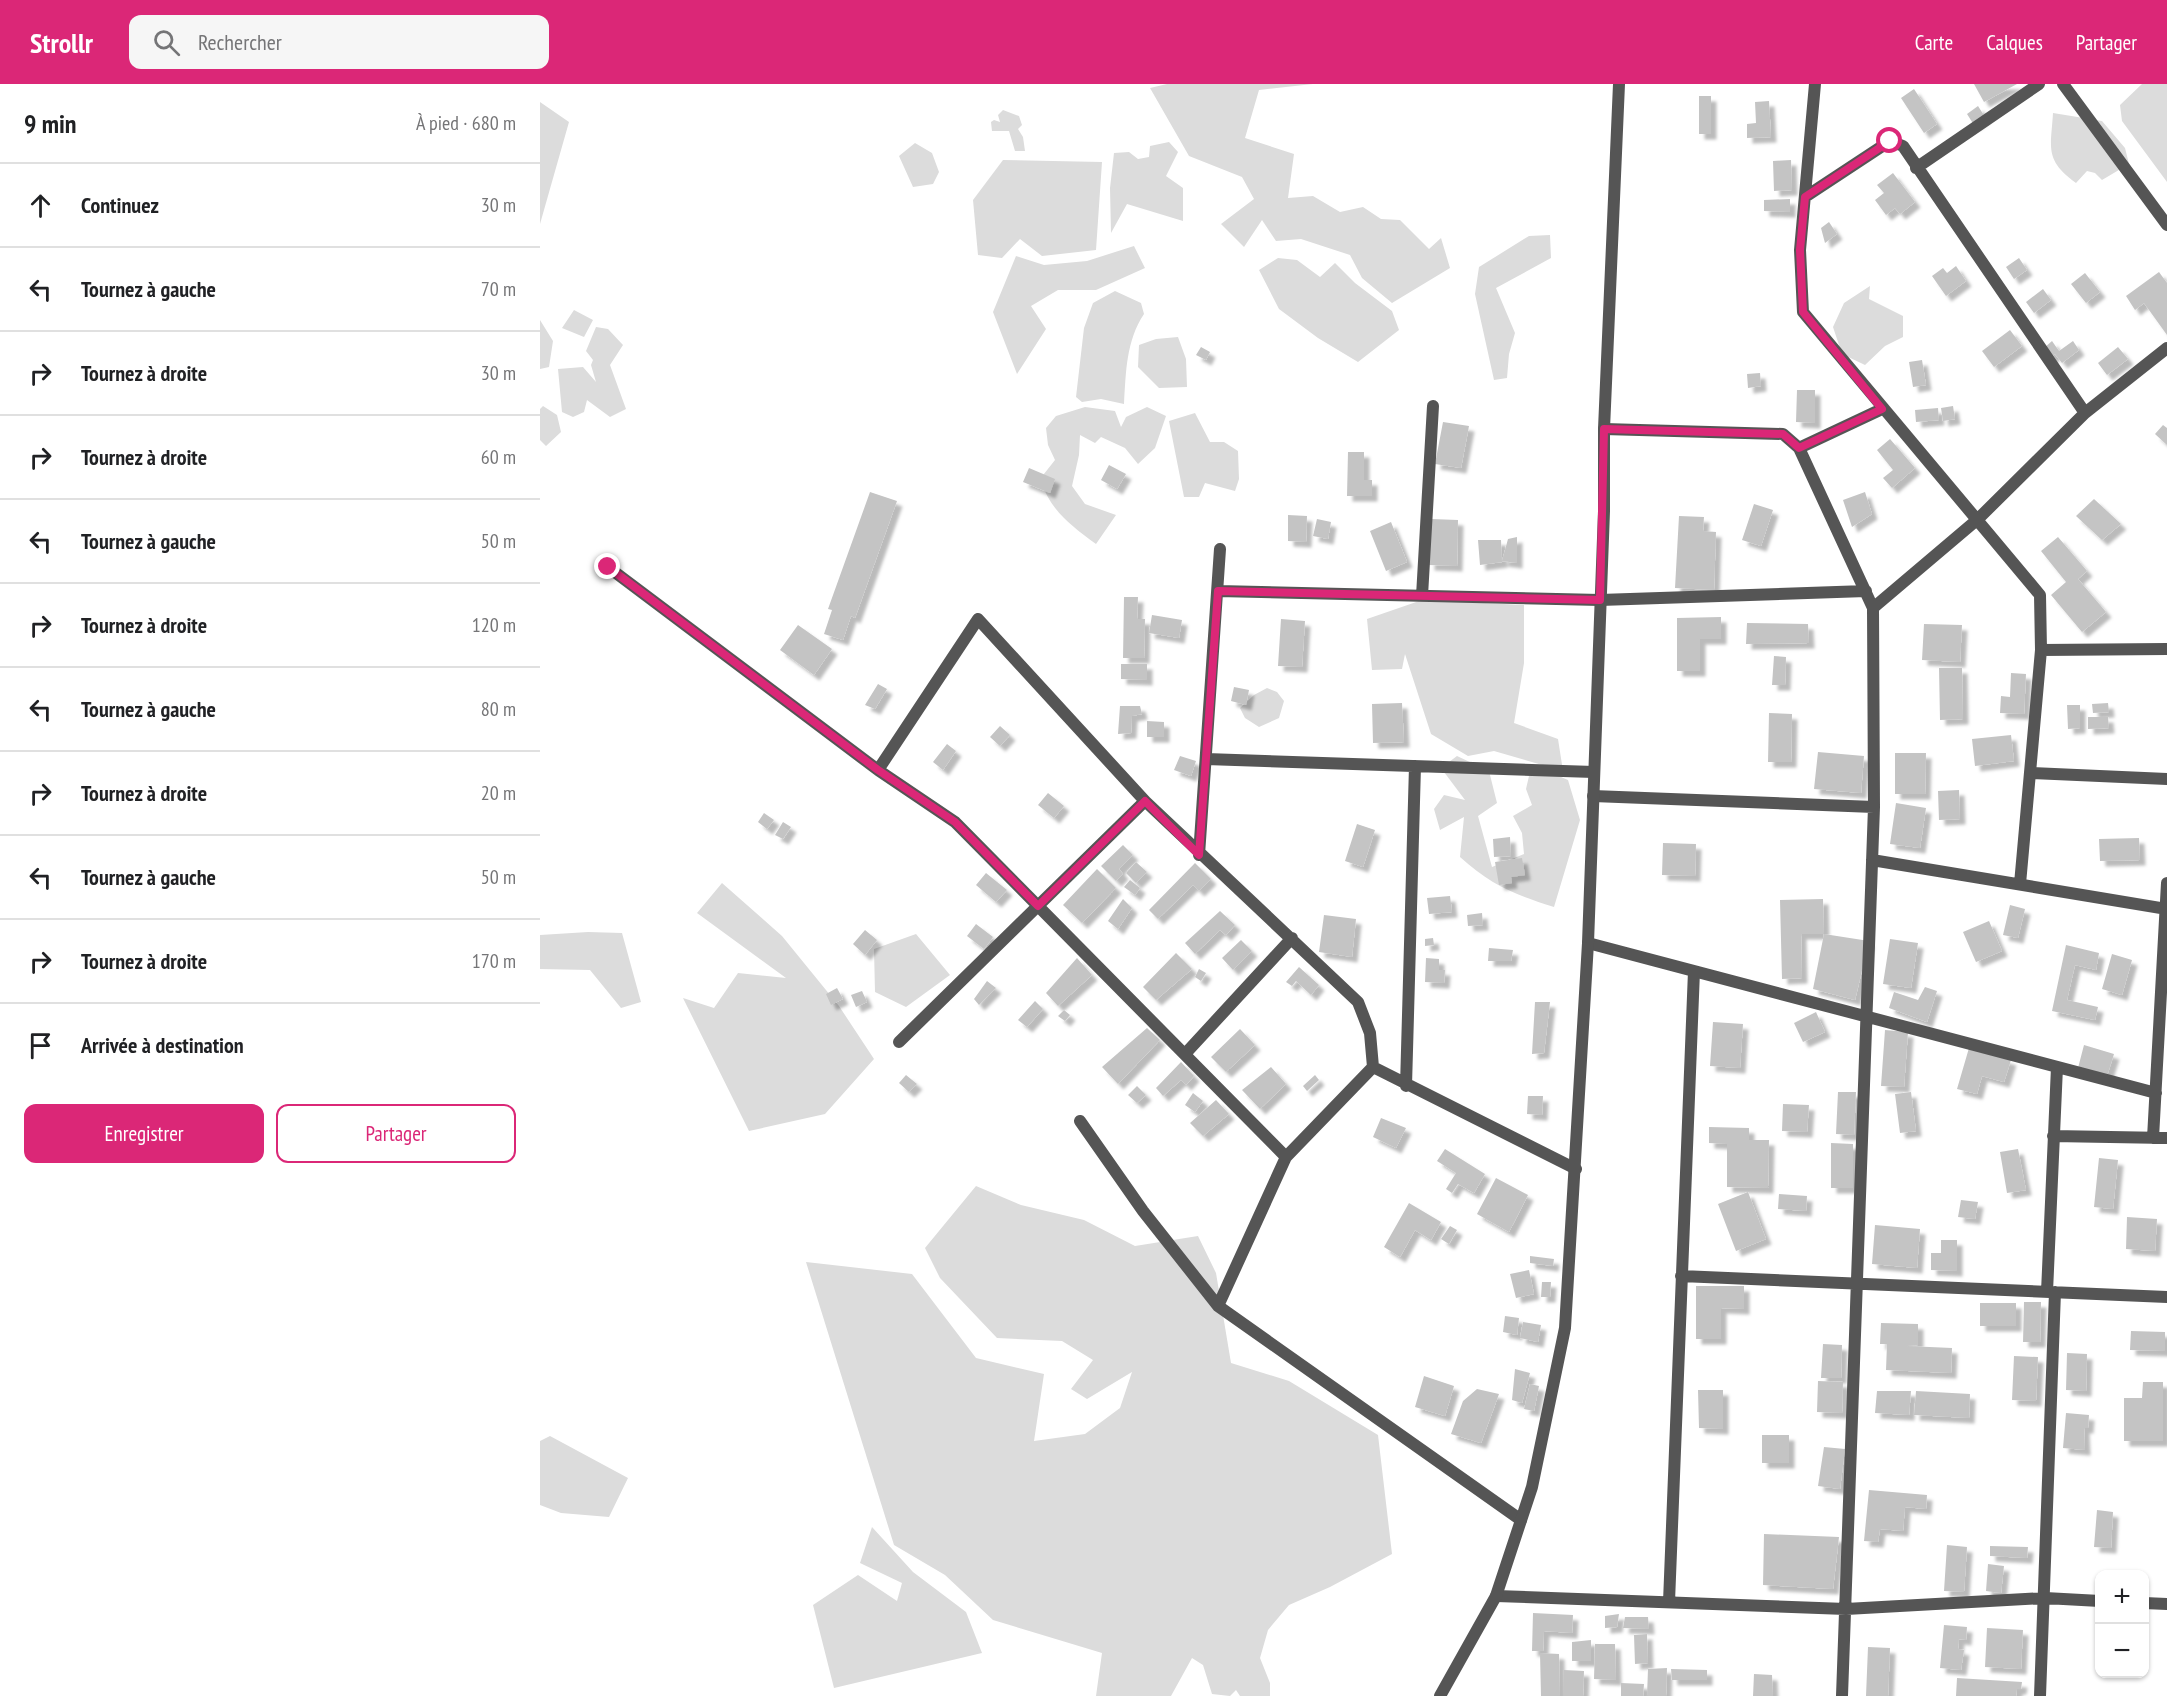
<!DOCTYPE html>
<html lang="fr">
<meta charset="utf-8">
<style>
:root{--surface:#fff;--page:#f6f6f6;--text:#202124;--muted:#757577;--line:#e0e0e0;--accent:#db2777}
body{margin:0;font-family:"PT Sans Narrow",sans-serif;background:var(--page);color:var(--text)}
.controls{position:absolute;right:18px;bottom:18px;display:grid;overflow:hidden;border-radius:12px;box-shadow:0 2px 4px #0004}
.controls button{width:54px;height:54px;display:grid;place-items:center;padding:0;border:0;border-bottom:2px solid var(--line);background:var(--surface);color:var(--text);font:30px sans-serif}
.stop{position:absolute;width:18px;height:18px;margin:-14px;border:4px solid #db2777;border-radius:50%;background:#fff}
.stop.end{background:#db2777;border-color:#fff;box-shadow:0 2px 6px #0008}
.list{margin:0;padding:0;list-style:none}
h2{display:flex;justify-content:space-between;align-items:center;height:78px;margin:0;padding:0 24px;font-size:26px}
h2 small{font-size:20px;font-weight:400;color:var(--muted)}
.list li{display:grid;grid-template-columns:39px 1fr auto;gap:18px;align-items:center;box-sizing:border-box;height:84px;padding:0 24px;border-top:2px solid var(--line)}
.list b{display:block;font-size:22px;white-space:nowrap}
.list em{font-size:20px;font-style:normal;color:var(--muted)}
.actions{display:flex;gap:12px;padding:18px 24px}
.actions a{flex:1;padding:14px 0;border:2px solid var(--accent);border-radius:12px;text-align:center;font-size:21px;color:var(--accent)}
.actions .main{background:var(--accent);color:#fff}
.icon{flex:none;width:33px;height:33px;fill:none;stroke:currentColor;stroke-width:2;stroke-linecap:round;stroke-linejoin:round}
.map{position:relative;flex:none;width:1627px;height:1612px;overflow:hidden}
header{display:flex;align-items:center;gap:36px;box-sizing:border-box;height:84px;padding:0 30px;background:var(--accent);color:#fff}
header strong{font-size:28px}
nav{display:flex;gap:33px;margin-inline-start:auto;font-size:21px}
.search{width:420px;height:54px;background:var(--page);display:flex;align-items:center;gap:15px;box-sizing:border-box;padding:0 21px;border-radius:12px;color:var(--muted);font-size:22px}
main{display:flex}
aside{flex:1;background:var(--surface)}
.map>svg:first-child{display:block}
.green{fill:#dcdcdc}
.building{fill:#c4c4c4;filter:url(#shadow)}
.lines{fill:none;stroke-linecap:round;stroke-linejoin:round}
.minor{stroke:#555;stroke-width:12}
.tertiary{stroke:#555;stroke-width:12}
.route{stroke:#db2777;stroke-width:8}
</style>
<header>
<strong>Strollr</strong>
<div class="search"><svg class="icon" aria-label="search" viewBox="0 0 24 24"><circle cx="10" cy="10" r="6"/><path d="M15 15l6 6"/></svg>Rechercher</div>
<nav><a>Carte</a><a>Calques</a><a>Partager</a></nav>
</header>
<main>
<aside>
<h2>9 min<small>À pied · 680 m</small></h2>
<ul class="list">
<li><svg class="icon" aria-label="ahead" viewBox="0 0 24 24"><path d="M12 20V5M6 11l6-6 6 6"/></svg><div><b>Continuez</b></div><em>30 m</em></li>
<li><svg class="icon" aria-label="left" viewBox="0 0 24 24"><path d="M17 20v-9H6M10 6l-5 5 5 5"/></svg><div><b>Tournez à gauche</b></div><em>70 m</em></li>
<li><svg class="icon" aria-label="right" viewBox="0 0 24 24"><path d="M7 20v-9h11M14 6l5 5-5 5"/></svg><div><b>Tournez à droite</b></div><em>30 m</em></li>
<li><svg class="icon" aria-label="right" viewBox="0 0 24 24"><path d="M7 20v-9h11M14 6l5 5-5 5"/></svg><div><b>Tournez à droite</b></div><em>60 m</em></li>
<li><svg class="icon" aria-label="left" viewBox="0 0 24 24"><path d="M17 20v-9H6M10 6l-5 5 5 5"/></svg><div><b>Tournez à gauche</b></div><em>50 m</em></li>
<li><svg class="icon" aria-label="right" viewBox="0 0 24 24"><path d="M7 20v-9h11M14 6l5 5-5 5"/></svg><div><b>Tournez à droite</b></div><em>120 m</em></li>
<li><svg class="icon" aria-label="left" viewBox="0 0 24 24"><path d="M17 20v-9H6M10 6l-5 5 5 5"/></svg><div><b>Tournez à gauche</b></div><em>80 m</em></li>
<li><svg class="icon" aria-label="right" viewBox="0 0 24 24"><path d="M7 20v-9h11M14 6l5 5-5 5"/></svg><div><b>Tournez à droite</b></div><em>20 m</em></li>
<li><svg class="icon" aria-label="left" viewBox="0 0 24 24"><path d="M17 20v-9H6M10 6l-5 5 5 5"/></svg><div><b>Tournez à gauche</b></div><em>50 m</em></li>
<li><svg class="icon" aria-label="right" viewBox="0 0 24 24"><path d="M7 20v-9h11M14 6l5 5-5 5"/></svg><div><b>Tournez à droite</b></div><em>170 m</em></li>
<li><svg class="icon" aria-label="arrive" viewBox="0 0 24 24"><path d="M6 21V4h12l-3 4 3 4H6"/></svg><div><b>Arrivée à destination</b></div></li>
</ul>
<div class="actions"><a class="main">Enregistrer</a><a>Partager</a></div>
</aside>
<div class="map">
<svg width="1627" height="1612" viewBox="0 0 1627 1612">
<defs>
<filter id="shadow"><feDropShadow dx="5.5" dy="5.5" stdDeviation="1.5" flood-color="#0004"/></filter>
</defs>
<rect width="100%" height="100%" fill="#fff"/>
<path class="green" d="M627,0H773L719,6L705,54L754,70L748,114L773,112L800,128L823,123L841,135L860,136L889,165L901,154L910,184L852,219L822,194L810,171L761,155L736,157L722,136L704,163L681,140L714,115L702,93L649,72L610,4Z
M1602,0H1627V98L1582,37L1580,21Z
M0,18L29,38L0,140Z
M463,26L479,32L482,41L478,45L483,53L485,67H475L469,47H452L451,38L454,36L460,38L458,31Z
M1513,29L1562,37L1585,64L1589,80L1562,96L1555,89L1547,87L1536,99C1504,76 1511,64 1513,29Z
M629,58L638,68L626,92L643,104V137L587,120L571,149L570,104L574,69L589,68L598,75L609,73L610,62Z
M375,59L392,69L399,88L393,100L373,103L359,72Z
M463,76L562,78L556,166L502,172L480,155L462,174L438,171L433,116Z
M1010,151L1011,174L956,204L975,249L969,270L967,294L954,296L935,210L939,183L989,152Z
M594,162L605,184L556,206H518L491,222L506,245L477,290L453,228L476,172L504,181L547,177Z
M738,174L757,176L780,193L795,179L815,199L852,227L859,246L818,278L778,254L739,225L719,186Z
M1330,202L1329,215L1363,232V253L1345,262L1325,281L1302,270L1293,243L1304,219Z
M575,207L601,219L604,230C586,257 586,288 584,320L561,315L542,318L536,313L544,244L553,219Z
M34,226L53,236L44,253L22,244Z
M0,236L13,257L9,283L0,285Z
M56,243L68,245L83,261L70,281L86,325L70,333L47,316L44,328L33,333L22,328L18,285L43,283L56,298L51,281L53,276L46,267Z
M638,253L646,275L647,303L619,304L598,283L599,261L616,255Z
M3,322L17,331L21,348L6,362L0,356V325Z
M545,323L575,327L581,343L586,333L607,323L626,332L615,364L598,380L585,364L561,353L555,359L540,351L539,371L532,402L545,420L576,431L556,460C529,440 511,427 500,395L515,376L508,361L506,344L516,332Z
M655,329L670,358H684L698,367L699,395L695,407L665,399L659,413H644L629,337Z
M882,516L984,521V579L974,639L1018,655L1023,687L954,667L928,672L891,650L865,570L862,585L832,586L827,535Z
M727,604L737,608L744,617L739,634L719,643L705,634L700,624L714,611Z
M917,672L949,687L957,719L938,732L952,783L984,770L982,749L973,732L992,721L986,705L989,692L1014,690L1028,696L1040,736L1014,823C975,811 951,801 920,773L924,733L900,746L894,725L904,711L925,716L901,684Z
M182,799L242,852L299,922L334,975L285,1030L209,1047L143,914L174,924L198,889L246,894L157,829Z
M48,848L82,849L101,918L81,924L50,886L0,885V851Z
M376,850L410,891L366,923L335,908L334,865Z
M436,1102L481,1121L544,1136L595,1162L658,1152L676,1189L691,1279L749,1297L838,1351L852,1470L790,1503L749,1521L728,1546L720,1574L730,1599V1612H700L696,1606L690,1612L672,1610L663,1581L652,1574L631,1612H556L562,1569L453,1536L405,1491L354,1461L266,1178L372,1190L436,1274L504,1290L494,1357L545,1350L580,1324L592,1288L547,1315L531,1305L553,1276L522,1257L457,1254L400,1194L385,1164Z
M10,1352L88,1394L69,1433L21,1429L0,1421V1357Z
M332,1443L373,1488L426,1528L442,1569L294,1604L273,1521L318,1491L357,1517L362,1499L320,1479Z"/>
<path class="building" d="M1434,0H1477L1444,18Z
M1374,5L1397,40L1384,49L1361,14Z
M1159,12H1171V50H1159Z
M1229,17L1231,53L1207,54V40L1216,39L1215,18Z
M1438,22L1445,33L1434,41L1427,30Z
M1251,76L1252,106L1234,107L1233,77Z
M1353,89L1375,118L1360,130L1355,124L1346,131L1335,116L1344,109L1337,101Z
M1250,115V128L1224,127V116Z
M1289,138L1297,150L1285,159L1281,144Z
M1479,174L1487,186L1474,195L1466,183Z
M1416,182L1426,197L1406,212L1392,192L1403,184L1407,189Z
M1619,188L1627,199V251L1604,219L1595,226L1586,212Z
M1545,189L1560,208L1546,219L1531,200Z
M1503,205L1511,216L1494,229L1486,218Z
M1470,246L1482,262L1454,283L1442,267Z
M1512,257L1519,267L1533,257L1539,266L1522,279L1515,270L1511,274L1504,264Z
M661,263L670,268L666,276L656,271Z
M1578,263L1588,275L1567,291L1558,279Z
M1382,276L1386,301L1373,303L1369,278Z
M1220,289L1221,302L1208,304L1207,290Z
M1257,306H1275V339L1256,338Z
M1413,322L1415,335L1403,337L1401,324Z
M1398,324L1399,336L1376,338L1375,326Z
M903,338L929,342L921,384L895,380Z
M1623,341L1627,344V361L1615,350Z
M1350,355L1375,384L1352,404L1343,394L1353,386L1337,366Z
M808,368H824V396H832V412H807Z
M569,381L586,390L577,405L561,396Z
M489,384L515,395L510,409L483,398Z
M330,408L357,417L315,534L311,532L303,556L284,550L292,526L288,525Z
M1325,408L1332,430L1312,443L1303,416Z
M1554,415L1581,440L1562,456L1536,432Z
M1214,420L1233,426L1221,462L1202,456Z
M748,431L767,432L766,458L748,457Z
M1139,432L1164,433L1163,447L1176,448L1174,506L1135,504Z
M777,435L791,438L788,455L773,452Z
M891,435L918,436L917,482L889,481Z
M851,438L867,478L846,487L830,447Z
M977,453V479L962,477L968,455Z
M1518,453L1547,487L1538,495L1566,528L1542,548L1511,511L1526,498L1501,467Z
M938,456H961L962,478L940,481Z
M584,513H598L597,535H605L604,574H583Z
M612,531L642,536L639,554L609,549Z
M1181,533V555H1160V587H1137V534Z
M741,535L765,537L762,583L738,582Z
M1207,539L1268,540L1269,559L1206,560Z
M1384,540L1422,541L1420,578L1382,576Z
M258,541L292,565L274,591L240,566Z
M1234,572L1246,573L1245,601H1232Z
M581,580H607V596L581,595Z
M1399,584H1422L1423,635L1400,636Z
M1471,589L1486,590L1484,630L1460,629L1461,612L1470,613Z
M338,600L347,605L335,625L325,621Z
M694,603L709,606L706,621L691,617Z
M862,619L864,658L833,659L832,620Z
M1568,619L1569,628L1553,629L1552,620Z
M1527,621H1540V644L1528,645Z
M580,622H600L602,630L592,632L591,649L578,650Z
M1229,629L1252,630L1251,678H1228Z
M1548,633H1568L1569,644L1548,645Z
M607,637L624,638V653H607Z
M460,642L470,651L460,662L450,653Z
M1471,651L1474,677L1435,682L1432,655Z
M407,660L416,667L403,686L393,678Z
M1278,668L1324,672L1321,709L1274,705Z
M1355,669H1386L1385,710H1355Z
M640,672L656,677L651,692L634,686Z
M1419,706L1420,735L1399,736L1398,707Z
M508,709L524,722L514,734L498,721Z
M1356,719L1386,724L1380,764L1350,760Z
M224,729L234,736L227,745L218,738Z
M243,738L251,743L243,755L235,751Z
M817,740L835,746L823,783L805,777Z
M970,753L971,772L954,773L953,755Z
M1599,754L1600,776L1560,777L1559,755Z
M1123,759L1156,760L1155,792L1122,791Z
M583,761L593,771L579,785L583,790L576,797L561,782Z
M982,774L985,791L971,793L972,799L959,801L955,778Z
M596,778L607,788L596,799L586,789Z
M655,779L671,795L659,807L653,801L618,835L609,826Z
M557,785L576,804L542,839L523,821Z
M446,789L467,806L456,818L436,801Z
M590,796L600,804L595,811L584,803Z
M910,812L912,828L889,830L887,814Z
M583,815L592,824L578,845L568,837Z
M1283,815L1284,850H1261L1262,894L1242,895L1240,816Z
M1470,821L1485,825L1478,854L1463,851Z
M680,827L695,841L686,851L680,846L655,870L645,859Z
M942,829L943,841L928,842L927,831Z
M784,831L816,835L812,873L779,868Z
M1449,837L1462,867L1436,878L1423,848Z
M436,840L453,853L444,865L427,852Z
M325,846L337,856L325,871L313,860Z
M1284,850L1329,857L1315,916L1273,905Z
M893,854L894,861L885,862V855Z
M1350,855L1378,859L1371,904L1343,900Z
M701,856L712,867L693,886L682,874Z
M1526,861L1559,869L1556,886L1535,881L1527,916L1558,923L1555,936L1512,927Z
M949,864L973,866L971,877H948Z
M636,869L652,885L616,916L603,903Z
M1572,870L1592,876L1582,911L1562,905Z
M537,874L552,891L518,922L506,909Z
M886,874L899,875V886H905L904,899L885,898Z
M759,883L779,901L771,911L756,897L752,902L746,898Z
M659,885L666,889L661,897L655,893Z
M447,897L456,904L439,921L434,915Z
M1385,903L1397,907L1387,938L1349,924L1354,908L1378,916Z
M297,904L303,915L291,921L286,910Z
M322,907L327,918L316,923L311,911Z
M495,917L503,925L487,943L478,936Z
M995,918H1010L1004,969L992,970Z
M524,926L530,931L525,937L518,932Z
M1276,928L1285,948L1263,958L1254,939Z
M1173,938L1203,940L1200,984L1170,982Z
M607,944L620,956L578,1000L562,983Z
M700,945L715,961L686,988L671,973Z
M1345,946L1368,948L1364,1003L1341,1002Z
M1544,961L1574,970L1567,992L1538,984Z
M1429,964L1471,976L1464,998L1442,992L1437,1010L1417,1005Z
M641,978L654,992L646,1001L641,996L623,1012L616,1004Z
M731,983L746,1000L720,1025L702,1006Z
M366,991L377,1000L369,1008L359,999Z
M775,991L779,996L767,1007L763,1002Z
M597,1002L606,1011L597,1019L588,1011Z
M1298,1008H1316L1314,1051L1296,1050Z
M1371,1008L1376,1047L1360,1049L1355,1010Z
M653,1009L663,1017L655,1028L645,1021Z
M988,1012H1003L1002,1031L987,1030Z
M676,1016L689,1030L663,1052L650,1039Z
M1243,1020L1269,1021L1267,1048L1242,1047Z
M841,1034L866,1044L856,1064L833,1053Z
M1169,1043L1209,1044V1056H1229L1228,1104L1187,1103V1060L1169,1059Z
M1291,1059L1313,1060V1104H1291Z
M905,1065L945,1090L934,1109L918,1100L912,1109L906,1105L916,1089L897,1077Z
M1478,1065L1486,1106L1467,1109L1460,1068Z
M1559,1074L1578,1076L1573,1125L1554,1123Z
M956,1094L988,1111L969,1148L937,1130Z
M1208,1108L1226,1155L1196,1167L1178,1120Z
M1239,1110L1267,1112L1266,1127L1238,1125Z
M1421,1116L1438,1118L1435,1135L1418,1133Z
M869,1119L901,1138L891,1156L875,1146L860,1173L844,1163Z
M1587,1133L1617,1135L1615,1167L1586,1165Z
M1335,1141L1380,1145L1377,1184L1332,1180Z
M910,1142L917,1146L909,1160L901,1155Z
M1401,1156H1417V1187L1391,1186V1169H1401Z
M990,1172L1014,1175L1013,1182L990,1179Z
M989,1186L994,1210L976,1214L970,1190Z
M1002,1198H1011L1010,1213H1001Z
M1156,1202H1204V1225L1181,1224V1255H1156Z
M1484,1218H1501L1500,1258H1483Z
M1440,1219H1476V1242H1440Z
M965,1232L979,1234L977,1251L963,1248Z
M983,1238L1001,1241L998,1258L980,1254Z
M1341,1239L1378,1240V1261L1367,1262L1412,1264L1411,1289L1346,1286L1347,1260H1340Z
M1591,1247L1625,1248V1267L1590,1266Z
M1283,1260L1302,1261L1301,1294H1281Z
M1527,1269L1547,1270L1546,1307L1526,1306Z
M1474,1272L1498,1273L1496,1317L1472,1316Z
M975,1285L990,1289L982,1319L972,1316Z
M884,1292L914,1302L905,1332L875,1323Z
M1278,1297L1303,1298L1302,1329L1277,1328Z
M1603,1298H1623V1357H1584V1314H1602Z
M990,1300L999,1302L994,1327L984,1325Z
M937,1305L959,1310L941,1359L911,1350L923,1317Z
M1158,1306H1183V1345L1159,1344Z
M1337,1307H1371L1369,1331L1335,1329Z
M1376,1307L1430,1310L1429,1334L1374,1331Z
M1526,1329L1549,1331L1548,1344H1544L1545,1366L1523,1364Z
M1222,1351H1249V1379H1222Z
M1284,1363L1305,1365L1300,1405L1278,1402Z
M1329,1406L1387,1411L1386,1425L1365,1423L1363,1447L1340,1445L1338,1458L1324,1457Z
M1557,1426L1573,1428L1571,1464L1554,1463Z
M1224,1450L1299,1453L1293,1505L1223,1501Z
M1407,1461L1427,1463L1424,1508L1404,1507Z
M1450,1462L1488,1463L1487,1474L1450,1472Z
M1448,1480L1464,1482L1461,1509L1446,1507Z
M993,1529L1033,1531L1032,1549L1004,1547L1003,1567H992Z
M1079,1530L1077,1543L1065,1544V1532Z
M1085,1533H1108L1109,1545L1083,1544Z
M1404,1541L1427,1543L1426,1556L1419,1555L1418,1565L1424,1566L1421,1586L1400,1584Z
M1447,1544L1483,1546L1481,1585L1445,1583Z
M1107,1550L1108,1579L1095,1580L1094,1551Z
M1051,1556V1577H1032V1558Z
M1055,1560H1075L1076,1596L1054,1595Z
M1328,1563L1350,1564L1348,1612H1326Z
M1000,1569L1019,1570L1020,1612H1001Z
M1127,1584L1126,1612H1107L1108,1585Z
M1131,1585L1167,1586V1596H1132Z
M1024,1586L1044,1587L1043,1612H1024Z
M1214,1590L1232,1591L1233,1612H1213Z
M1417,1594L1482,1598L1481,1605H1477L1476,1612H1416Z
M1081,1599L1104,1600L1103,1612H1081Z"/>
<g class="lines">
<path class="minor" d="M1275,0L1260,166L1263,228L1500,511L1501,566L1480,800
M1523,0L1627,141
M1376,84L1499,0
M1265,113L1350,57L1363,62L1545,329
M1064,345L1243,350L1259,364L1333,524L1334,723L1302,1612
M1259,364L1342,325
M68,483L338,686L438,535L605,717L818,918L830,949L833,983
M678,507L1060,516L1326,507
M882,512L893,322
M1333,524L1438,435L1545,329L1627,264
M1501,566L1627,565
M666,675L1054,688
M338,686L415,738L746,1073
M1491,689L1627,695
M1053,712L1334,723
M659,771L680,465
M1332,776L1627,825
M1048,859L1616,1009
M359,958L605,717
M645,970L752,854
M833,983L1036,1085
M866,1002L875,682
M540,1037L603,1127L678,1222L981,1436
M1513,1052L1627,1054
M1613,1054L1627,799
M1141,1192L1627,1213
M1507,1208L1517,983
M678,1222L746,1073L833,983
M956,1512L1306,1525L1505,1514L1560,1517
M1129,1518L1154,887
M1604,1519L1627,1520
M1500,1612L1515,1208"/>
<path class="tertiary" d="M900,1612L956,1512L992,1403L1025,1244L1048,859L1064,427V345L1079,0"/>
</g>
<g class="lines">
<path class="route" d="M68,483L338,686L415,738L498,822L605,717L659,771L678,507L1060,516L1064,345L1243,350L1259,364L1342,325L1263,228L1260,166L1265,113L1350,57"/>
</g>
</svg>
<div class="controls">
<button>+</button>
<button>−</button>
</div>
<div class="stop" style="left:1350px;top:57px"></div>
<div class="stop end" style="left:68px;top:483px"></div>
</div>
</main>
